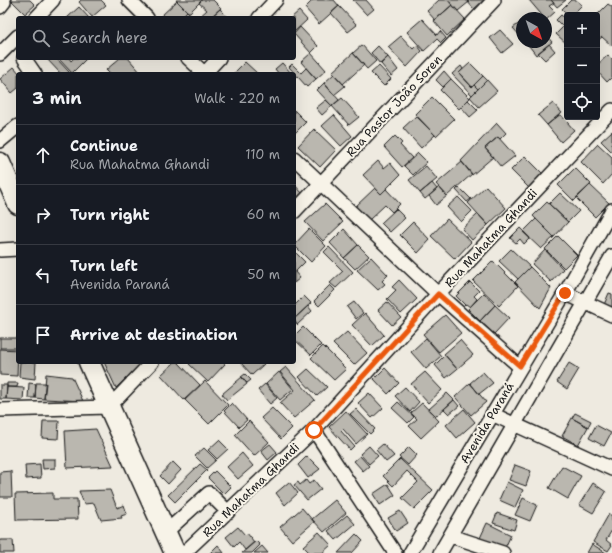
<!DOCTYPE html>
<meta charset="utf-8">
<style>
:root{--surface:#171b24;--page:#20242c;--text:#f1f3f6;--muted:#9ea1a6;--line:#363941}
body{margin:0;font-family:"Shantell Sans",sans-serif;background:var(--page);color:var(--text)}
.controls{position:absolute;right:12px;top:12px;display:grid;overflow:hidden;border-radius:4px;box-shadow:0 4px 16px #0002}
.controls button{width:36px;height:36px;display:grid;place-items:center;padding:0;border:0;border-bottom:1px solid var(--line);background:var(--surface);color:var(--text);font:20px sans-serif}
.compass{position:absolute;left:516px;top:12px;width:36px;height:36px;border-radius:50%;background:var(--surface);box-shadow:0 4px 16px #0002;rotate:140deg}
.stop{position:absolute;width:12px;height:12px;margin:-9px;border:3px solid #ea580c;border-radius:50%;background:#fff}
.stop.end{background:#ea580c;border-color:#fff;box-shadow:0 1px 4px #0008}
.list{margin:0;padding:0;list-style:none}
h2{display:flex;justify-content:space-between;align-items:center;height:52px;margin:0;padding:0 16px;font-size:17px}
h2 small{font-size:13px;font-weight:400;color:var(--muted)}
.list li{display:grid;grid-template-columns:26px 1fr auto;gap:12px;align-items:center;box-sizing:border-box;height:60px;padding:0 16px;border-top:1px solid var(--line)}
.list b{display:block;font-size:15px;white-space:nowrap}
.list p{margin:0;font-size:13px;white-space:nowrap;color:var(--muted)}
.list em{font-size:13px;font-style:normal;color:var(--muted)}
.icon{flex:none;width:22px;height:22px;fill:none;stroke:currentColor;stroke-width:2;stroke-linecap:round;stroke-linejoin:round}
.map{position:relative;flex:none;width:612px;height:553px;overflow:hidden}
.search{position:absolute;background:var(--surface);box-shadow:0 4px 16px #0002;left:16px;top:16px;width:280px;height:44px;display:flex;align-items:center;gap:10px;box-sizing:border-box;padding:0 14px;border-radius:4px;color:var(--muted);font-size:15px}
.panel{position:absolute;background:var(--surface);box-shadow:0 4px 16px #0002;left:16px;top:72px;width:280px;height:292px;border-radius:4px}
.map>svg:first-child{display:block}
.building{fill:#bab7af;stroke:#1c1c1c}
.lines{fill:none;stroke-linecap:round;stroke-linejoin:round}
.minor-casing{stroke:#1c1c1c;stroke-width:16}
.highway-casing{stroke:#1c1c1c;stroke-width:23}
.minor{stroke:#f7f3e8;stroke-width:13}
.highway{stroke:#f7f3e8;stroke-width:20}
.route{stroke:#ea580c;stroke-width:5}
.labels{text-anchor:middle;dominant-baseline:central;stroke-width:4;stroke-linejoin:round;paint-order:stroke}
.street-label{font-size:12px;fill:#1c1c1c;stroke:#f7f3e8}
</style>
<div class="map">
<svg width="612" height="553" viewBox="0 0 612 553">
<rect width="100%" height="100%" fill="#eeeae0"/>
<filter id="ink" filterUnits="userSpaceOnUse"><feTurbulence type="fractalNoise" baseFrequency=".025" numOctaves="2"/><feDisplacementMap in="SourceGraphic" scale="8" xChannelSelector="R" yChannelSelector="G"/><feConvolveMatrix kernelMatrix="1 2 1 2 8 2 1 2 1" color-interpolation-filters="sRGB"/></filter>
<g filter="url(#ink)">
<path class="building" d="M11,0H30L35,5L25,14Z
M81,0H101L106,5L92,17L79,2Z
M176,0H202L190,12H188Z
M202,0H213L221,8L210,18H198L207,10L199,3Z
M313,0H334L339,6L319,24L305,8Z
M353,0H366L374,9L367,15Z
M439,0H448L452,5L435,20L427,11Z
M448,0H466L469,2L458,11Z
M466,0H484L474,9Z
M529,0H551L554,3L549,6L555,12L546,20Z
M551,0H566L557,7Z
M571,0H576L582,5L572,15H568L562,9Z
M177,1L187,11L180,18H162L161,16Z
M608,4L612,7V46L602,37L597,41V15Z
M452,5L465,19L447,36L434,21Z
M339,6L357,25L348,32L331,13Z
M79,7L89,18H67Z
M220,9L229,18H210L212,16Z
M187,11L194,18H180Z
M299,11L307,20L294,32V18H291Z
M561,15L567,20V44L556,34L563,27L556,20Z
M422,19L437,35L440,31L446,38L441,43L437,39L424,51L407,32Z
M522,21V38L513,28Z
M300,27L318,46L311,53L294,34Z
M500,30L513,44L502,53L490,38Z
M546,35L552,42L536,55L526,42H546Z
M401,36L413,49L417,45L422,51L407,67L388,47Z
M549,44L555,51L545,60L538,53Z
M362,45L376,61L367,69L353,53Z
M378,46L388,57L380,64L371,53Z
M311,53L326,70L316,79L301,62Z
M353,53L364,65L343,84L332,72Z
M608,55L612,59V77L607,82L597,71V65Z
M388,57L398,70L391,76L381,64Z
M46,58H56L70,73L61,74Z
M58,58H69L71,61L74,58H87L72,73Z
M120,58H128L141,73L110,74L106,70Z
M245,62L258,74H233Z
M282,63L292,74H279L275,69Z
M470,63L483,76L472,87L459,73Z
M292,64L301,73L306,68L316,79L307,87L289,67Z
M379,66L391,79L384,86L371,73Z
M461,66L463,69L459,73L472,87L474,85L478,89L472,95L452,74Z
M14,67L20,74H18V88L12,93L0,79Z
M444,71L451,79L443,87L436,80Z
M334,74L345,86L334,95L324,83Z
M483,76L487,80L478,89L474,85Z
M451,79L470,98L459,109L440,90Z
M487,80L497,91L479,107L470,97Z
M324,83L339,100L332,106L317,90Z
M432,97L454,119L436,136L415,114Z
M342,98L359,117L349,125L332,106Z
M326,100L332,106L322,115L316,108Z
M468,100L478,110L470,117L461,107Z
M553,103L562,113L547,125L538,115Z
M294,110L306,122L294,134Z
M560,114L574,130L561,142L547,125Z
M334,115L352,136L341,146L322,126Z
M416,116L435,135L421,148L403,128Z
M497,123L506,133L500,139L498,137L485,148L493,157L472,175L461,161Z
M314,129L336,150L320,167L298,146Z
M612,131V152L601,141Z
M395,136L402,143L400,145L412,158L402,167L384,147Z
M498,137L515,156L501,167L485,148Z
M598,144L612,157V174L603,184L581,162Z
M418,153L427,162L413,175L404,166Z
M525,156L544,175L530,189L511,170Z
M378,161L384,168L390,163L400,175L381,194L363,175Z
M462,162L472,174L447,196L436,184Z
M426,166L437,179L420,193L409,180Z
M575,168L591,184L574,201L558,185Z
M432,183L437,189L425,199L420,193Z
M294,184L302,193L294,200Z
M590,185L609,203L595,217L576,198Z
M486,186L506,208L488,225L468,203Z
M439,187L447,196L436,205L429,196Z
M459,187L471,199L467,202L456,190Z
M375,188L381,194L386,189L400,204L392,212L385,205L369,220L355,207Z
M560,193L579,211L568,222L549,204Z
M458,197L472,211L461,222L447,207Z
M547,202L568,222L554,237L533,216Z
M325,204L343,222L323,241L305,222Z
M396,209L405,218L390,232L381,223Z
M478,214L488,225L472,240L462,229Z
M447,219L471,242L455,259L431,236Z
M536,219L554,237L541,249L523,232Z
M413,222L430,240L418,253L400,235Z
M520,228L530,238L524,244L520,239L516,243L510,238Z
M309,229L326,246L311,262L294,245Z
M344,229L358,245L344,258L330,243Z
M558,236L577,255L564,268L545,249Z
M358,245L369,256L355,269L344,258Z
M329,247L353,272L336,288L330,283L343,271L324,252Z
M511,249L530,267L518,279L499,261Z
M545,250L563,269L551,282L532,264Z
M294,251L305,262L295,272L300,278L294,283Z
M371,257L388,275L382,281L385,284L378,290L357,270Z
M493,261L518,286L499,306L473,281Z
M530,267L551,288L540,308L515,282Z
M399,280L417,299L401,314L387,299L396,290L392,287Z
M470,282L479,291L474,296L477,299L470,307L466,304L465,305L456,296Z
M330,285L335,290L319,306L314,301Z
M484,293L495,305L480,321L468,309Z
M609,293L612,294V310L603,307Z
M304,296L311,303L294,319V306Z
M354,302L363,313L356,319L347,307Z
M387,302L401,317L392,325L378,310Z
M495,305L509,318L494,334L480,321Z
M308,306L312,311L297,325L294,319Z
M365,313L384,335L372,346L352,325Z
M445,315L461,333L439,352L423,334Z
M303,327L321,345L311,355L294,339V336Z
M347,332L367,353L354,365L333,344Z
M0,338H18V348H0Z
M426,338L441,356L426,369L411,352Z
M460,340L473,355L457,369L444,354Z
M323,346L346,369L334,380L311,358Z
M0,349L18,350L17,376L0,375Z
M445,355L457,369L446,378L435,365Z
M20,362H36L35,379L19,377Z
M104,362H143L116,388Z
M175,362H178L200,385L184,400L161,375Z
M191,362H223L225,364L208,382L189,364Z
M240,362H262L264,364L252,375Z
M569,363L579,369L567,389L557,382Z
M286,367L315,400L294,418L280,403L295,390L280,372Z
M385,368L399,383L388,394L374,379Z
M308,369L327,387L317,396L299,377Z
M279,372L293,389L280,400L266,384Z
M425,372L442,390L428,403L411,384Z
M483,372L493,383L479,394L470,383Z
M46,374L72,377L83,401L44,399Z
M245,374L251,380L247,383L241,377Z
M242,377L247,384L227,400L222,394Z
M205,381L228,405L209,424L185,400Z
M7,383H18L17,387H7Z
M29,383L36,384L35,398H28Z
M36,383H46L44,399L35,398Z
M470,383L486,402L471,415L455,397Z
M265,384L277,398L270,404L258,390Z
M0,385H7L6,399H0Z
M7,387L24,388L23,400L6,399Z
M405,387L419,402L410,412L395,396Z
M369,393L383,408L372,418L358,403Z
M447,393L454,400L436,416L429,409Z
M454,400L459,406L449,414L444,409Z
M398,402L414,417L408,423L392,408Z
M232,403L247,420L239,427L224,411Z
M422,403L439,421L421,438L409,426L417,419L411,413Z
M272,408L292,428L281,439L261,418Z
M356,409L375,429L370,434L350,414Z
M464,409L475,422L457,438L446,425Z
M346,411L367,434L356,444L343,429L341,431L354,446L350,450L329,427Z
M575,413L591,421L588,427L572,418Z
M572,418L588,427L578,445L562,436Z
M43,421H59L58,439L42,438Z
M249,421L269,442L254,456L235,435Z
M596,425L611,433L604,446L589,438Z
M96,429L113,466L67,468L65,431Z
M219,440L228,449L217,459L208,450Z
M270,444L277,452L268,460L261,451Z
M383,444L394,456L386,462L376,450Z
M369,446L378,456L369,464L360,454Z
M409,447L417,455L408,465L399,457Z
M204,448L216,460L207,468L195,456Z
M242,453L253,466L238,479L227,467Z
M307,456L320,469L308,478L298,465Z
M360,456L369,466L363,471L354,461Z
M42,459H55V468L43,469Z
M400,459L433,490L414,509L402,498L418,482L407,471L393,486L383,476Z
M173,462L181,470L168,484L160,476Z
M40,464L41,478L26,479L25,465Z
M200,464L207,470L175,502L168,495Z
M515,465L531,471L526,486L509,480Z
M562,466L581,476L568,499L549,488Z
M11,471L12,497H0V472Z
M215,471L231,487L224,494L208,478Z
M306,480L309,484L314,480L321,489L307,500L294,485L298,482L300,485Z
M289,482L298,493L285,505L276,493Z
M507,482L523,490L515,507L499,500Z
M593,483L606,492L593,513L579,505Z
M388,484L395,495L380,505L373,494Z
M110,490L117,508L124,505L127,514L121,516L122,518L101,520L94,503L84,504L79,491Z
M53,493V499H77L78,519L16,520L15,494Z
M523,498L537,505L530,521L515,515Z
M335,500L346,513L324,532L312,519Z
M302,508L314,522L292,541L280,527Z
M400,511L408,523L396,531L388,518Z
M497,513L517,520L514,530L493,523Z
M609,514L612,516V530L606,540L612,545L608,551L593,542Z
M347,515L355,524L336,540L328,531Z
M487,523L511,535L504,550L480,538Z
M238,527L245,535L247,533L254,542L245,550L239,542L234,547L226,537Z
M319,532L331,545L322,553H310L303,546Z
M356,534L363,541L352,553H338Z
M0,540H13L14,553H0Z
M256,541L260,545L252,553H242Z
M592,544L606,553H587Z
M218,545L224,553H210Z
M262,546L268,553H254Z"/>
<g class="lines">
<defs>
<path id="minor" d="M129,0L147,18
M0,7L4,2
M36,18L53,0
M259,18L276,0
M0,54L18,36
M24,58L35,74
M188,58L205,74
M204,74L219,58
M0,141L18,126
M294,158L438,294L520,367
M294,212L494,0
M0,250L18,249
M565,293L612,315
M0,410L109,407L152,362
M492,414L612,469
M314,430L395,553
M166,532L209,493L228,512
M451,536L503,553
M184,553L314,430L438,294L612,110
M410,553L565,293L612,210
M440,553L612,256"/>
<path id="highway" d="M0,163L18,204
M89,362L175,553"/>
</defs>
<use href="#minor" class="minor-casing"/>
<use href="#highway" class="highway-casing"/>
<use href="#minor" class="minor"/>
<use href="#highway" class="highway"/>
</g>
</g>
<g class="lines" filter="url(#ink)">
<path class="route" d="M314,430L438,294L520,366L565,293"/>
</g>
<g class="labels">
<g class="street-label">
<text transform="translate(394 106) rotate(-47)">Rua Pastor João Soren</text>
<text transform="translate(491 238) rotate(-47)">Rua Mahatma Ghandi</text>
<text transform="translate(487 423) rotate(-59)">Avenida Paraná</text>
<text transform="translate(251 490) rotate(-44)">Rua Mahatma Ghandi</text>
</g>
</g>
</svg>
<div class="controls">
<button>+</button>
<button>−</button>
<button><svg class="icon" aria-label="locate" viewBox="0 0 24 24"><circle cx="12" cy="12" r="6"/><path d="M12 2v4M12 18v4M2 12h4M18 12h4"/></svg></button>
</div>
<svg class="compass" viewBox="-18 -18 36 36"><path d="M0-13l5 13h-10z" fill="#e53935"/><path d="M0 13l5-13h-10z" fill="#9ea1a6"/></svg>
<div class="stop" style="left:314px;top:430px"></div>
<div class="stop end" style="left:565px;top:293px"></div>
<div class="search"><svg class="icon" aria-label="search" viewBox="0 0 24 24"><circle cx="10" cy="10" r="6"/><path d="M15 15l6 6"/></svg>Search here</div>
<section class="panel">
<h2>3 min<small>Walk · 220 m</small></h2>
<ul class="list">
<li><svg class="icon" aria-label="ahead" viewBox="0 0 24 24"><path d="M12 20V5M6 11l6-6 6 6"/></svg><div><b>Continue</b><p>Rua Mahatma Ghandi</p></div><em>110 m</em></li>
<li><svg class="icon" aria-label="right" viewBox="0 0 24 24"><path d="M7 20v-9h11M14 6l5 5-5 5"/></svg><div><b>Turn right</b></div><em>60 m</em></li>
<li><svg class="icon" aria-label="left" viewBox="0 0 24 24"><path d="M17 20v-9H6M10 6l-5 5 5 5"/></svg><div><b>Turn left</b><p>Avenida Paraná</p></div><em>50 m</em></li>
<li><svg class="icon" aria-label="arrive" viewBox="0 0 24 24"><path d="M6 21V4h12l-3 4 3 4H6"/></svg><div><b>Arrive at destination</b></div></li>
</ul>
</section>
</div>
